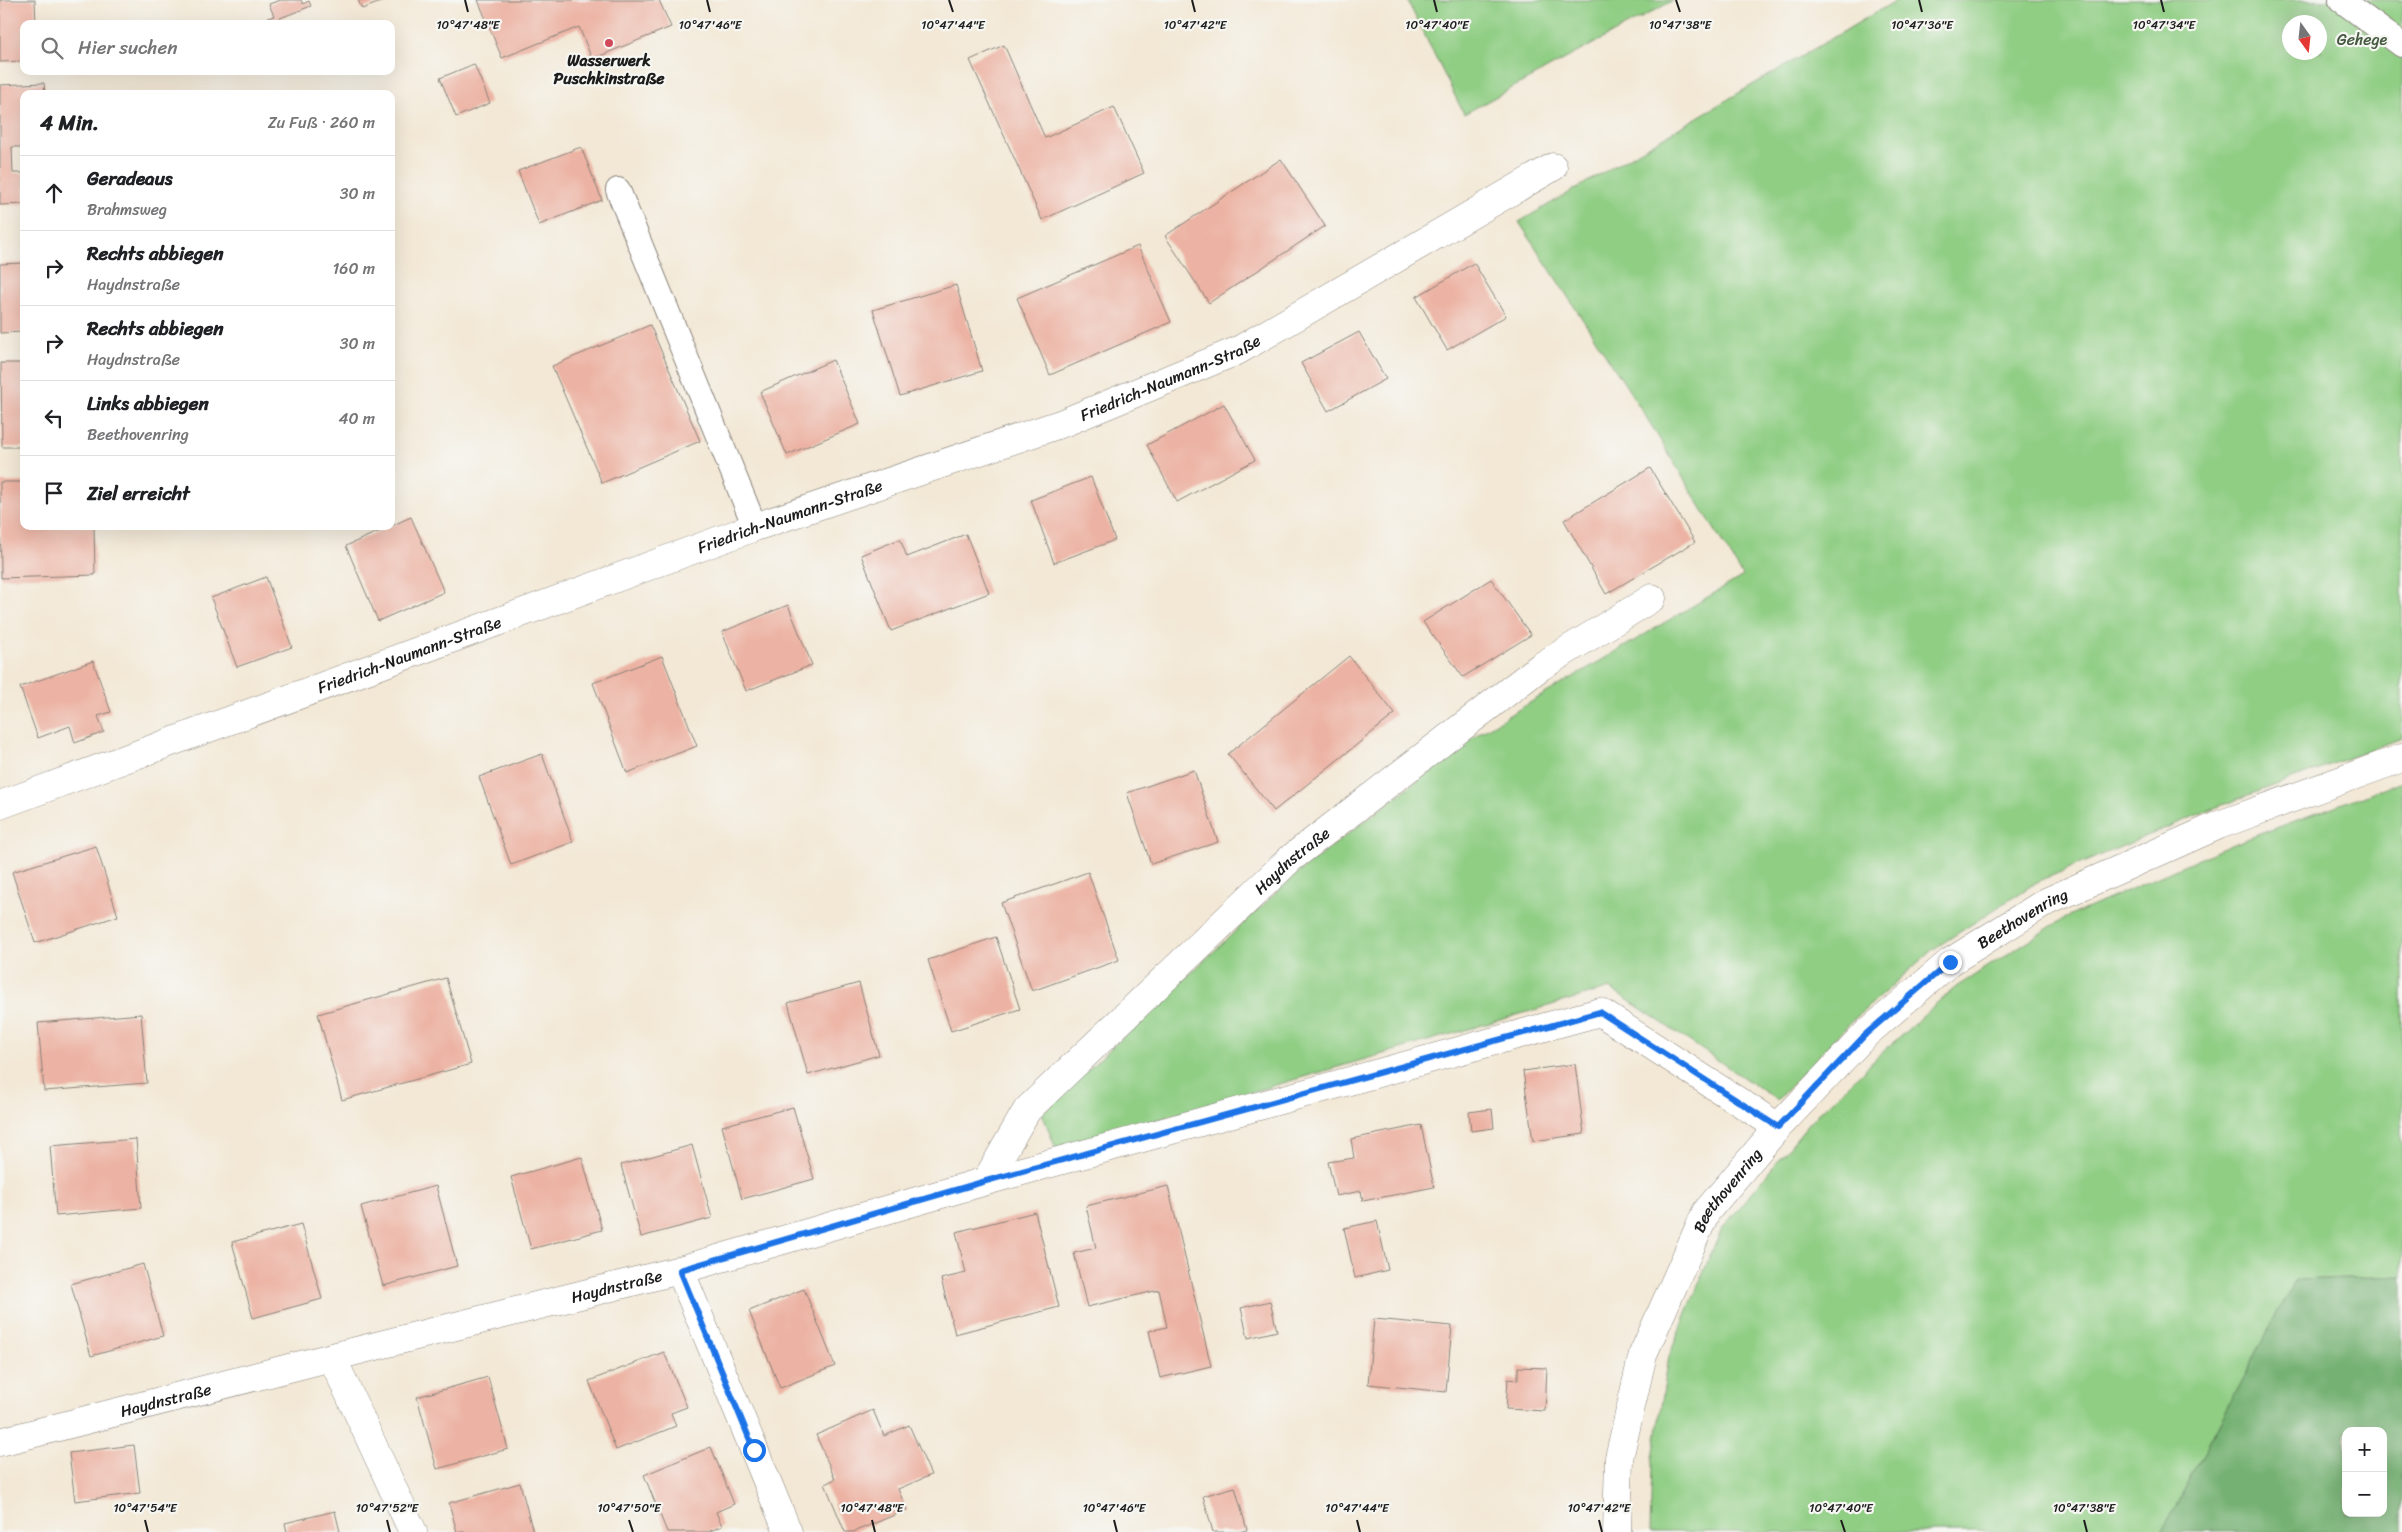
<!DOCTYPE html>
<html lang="de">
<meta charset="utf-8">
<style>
:root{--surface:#fff;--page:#f6f6f6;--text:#202124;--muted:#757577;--line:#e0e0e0}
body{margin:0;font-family:Sriracha,sans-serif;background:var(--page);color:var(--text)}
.controls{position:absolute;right:15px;bottom:15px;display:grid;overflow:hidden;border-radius:10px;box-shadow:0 5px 20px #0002}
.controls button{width:45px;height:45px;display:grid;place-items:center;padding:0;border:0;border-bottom:1px solid var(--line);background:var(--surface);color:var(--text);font:25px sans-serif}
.compass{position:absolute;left:2282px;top:15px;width:45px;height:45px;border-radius:50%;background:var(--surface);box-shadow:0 5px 20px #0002;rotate:165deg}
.stop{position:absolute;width:15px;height:15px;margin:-11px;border:4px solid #1a73e8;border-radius:50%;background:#fff}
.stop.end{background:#1a73e8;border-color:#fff;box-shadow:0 1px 5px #0008}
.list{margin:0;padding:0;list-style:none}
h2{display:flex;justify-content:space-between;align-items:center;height:65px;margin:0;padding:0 20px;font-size:21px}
h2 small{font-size:16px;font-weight:400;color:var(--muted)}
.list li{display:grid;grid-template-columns:32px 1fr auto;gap:15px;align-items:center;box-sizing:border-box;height:75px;padding:0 20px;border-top:1px solid var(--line)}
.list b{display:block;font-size:19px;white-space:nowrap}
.list p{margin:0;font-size:16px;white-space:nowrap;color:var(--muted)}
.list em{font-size:16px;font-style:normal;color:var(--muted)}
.icon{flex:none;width:28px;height:28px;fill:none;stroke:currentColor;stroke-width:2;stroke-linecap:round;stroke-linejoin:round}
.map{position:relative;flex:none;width:2402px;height:1532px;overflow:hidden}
.search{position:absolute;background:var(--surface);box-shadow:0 5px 20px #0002;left:20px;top:20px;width:375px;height:55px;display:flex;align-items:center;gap:12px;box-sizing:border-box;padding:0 18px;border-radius:10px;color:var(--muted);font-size:19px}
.panel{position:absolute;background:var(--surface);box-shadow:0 5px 20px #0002;left:20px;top:90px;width:375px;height:440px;border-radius:10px}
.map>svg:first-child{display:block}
.green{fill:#90ce84;stroke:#567550;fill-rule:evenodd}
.forest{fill:#74b172;stroke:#486647;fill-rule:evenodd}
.building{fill:#ecb2a3}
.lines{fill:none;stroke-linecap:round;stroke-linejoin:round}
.service-casing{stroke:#888279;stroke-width:26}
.minor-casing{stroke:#888279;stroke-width:29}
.service{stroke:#fff;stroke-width:24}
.minor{stroke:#fff;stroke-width:28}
.route{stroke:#1a73e8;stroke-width:6}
.ticks{fill:none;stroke:#1c1c1c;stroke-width:2}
.poi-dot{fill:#d1495b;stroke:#f6f6f2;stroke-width:2}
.labels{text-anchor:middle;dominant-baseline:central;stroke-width:4.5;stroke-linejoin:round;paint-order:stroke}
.park-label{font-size:16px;fill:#455a40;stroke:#f6f6f2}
.poi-label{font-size:16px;font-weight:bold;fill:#1c1c1c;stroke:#f6f6f2}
.street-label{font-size:16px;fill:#1c1c1c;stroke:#f6f6f2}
.ticks-label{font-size:12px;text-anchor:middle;fill:#1c1c1c;stroke:#f6f6f2;stroke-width:4.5;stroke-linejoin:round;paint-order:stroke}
</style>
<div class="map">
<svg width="2402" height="1532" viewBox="0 0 2402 1532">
<rect width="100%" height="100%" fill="#f6f6f2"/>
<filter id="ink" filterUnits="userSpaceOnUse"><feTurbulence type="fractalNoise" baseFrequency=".02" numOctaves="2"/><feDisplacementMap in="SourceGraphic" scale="10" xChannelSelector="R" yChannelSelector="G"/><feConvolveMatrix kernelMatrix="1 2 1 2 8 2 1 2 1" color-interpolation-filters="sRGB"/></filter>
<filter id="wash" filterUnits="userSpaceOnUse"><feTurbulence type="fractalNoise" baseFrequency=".0096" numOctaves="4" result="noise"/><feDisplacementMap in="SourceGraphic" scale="20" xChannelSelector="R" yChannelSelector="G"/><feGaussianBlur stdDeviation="1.12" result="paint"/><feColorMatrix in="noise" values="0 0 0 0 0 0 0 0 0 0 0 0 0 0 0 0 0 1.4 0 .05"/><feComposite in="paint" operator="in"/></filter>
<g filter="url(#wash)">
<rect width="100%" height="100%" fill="#f3e8d6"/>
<path class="green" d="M1407,0H1674L1464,114Z
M1897,0H2402V738L2209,810L2037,882L1932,950L1851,1022L1777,1100L1610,988L1056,1149L1042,1113L1295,875L1479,733L1743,576L1643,412L1519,222ZM2290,22H2320V52H2290Z
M2402,781V1276L2295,1280L2162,1532H1650L1652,1464L1669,1356L1721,1230L1809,1123L1887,1048L1956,987L2061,920L2233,844Z"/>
<path class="forest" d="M2402,1276V1532H2162L2295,1280ZM2346,1431H2383V1513H2346Z"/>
<g id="blocks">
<path class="building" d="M0,0H35L36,24H24V61L0,62Z
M281,0H301L303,4L309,1L311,6L270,22L268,18L274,16L269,4Z
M358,0H386L362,9Z
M478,0H659L671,27L592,59L579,27L502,58Z
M1004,45L1045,138L1114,107L1144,173L1042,220L970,60Z
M474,64L490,103L456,117L440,78Z
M44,83L45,94H24V147H12L13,173H24V204L0,205V85Z
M581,147L602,200L539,225L518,171Z
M1281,159L1325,226L1209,303L1165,236Z
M1138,246L1171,322L1050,375L1017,298Z
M24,263V332L0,333V264Z
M1474,263L1506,316L1447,350L1416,297Z
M956,285L982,371L900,396L873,310Z
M650,325L700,441L602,483L552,366Z
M1359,332L1386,379L1328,411L1301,363Z
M833,360L860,424L787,455L760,392Z
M1,363H24V447H2Z
M1224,404L1255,460L1177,502L1147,445Z
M1650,468L1695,542L1606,594L1564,520Z
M1091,477L1115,540L1054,563L1031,500Z
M0,482H24V526H94L95,575L1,578Z
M411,517L444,592L378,621L346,546Z
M966,534L989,593L891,631L861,555L900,539L907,557Z
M266,577L292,647L237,667L211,598Z
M1491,579L1531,635L1463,677L1423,622Z
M788,605L812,665L746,691L722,632Z
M662,656L697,746L627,773L593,683Z
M1349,656L1395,714L1274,811L1228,754Z
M93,661L111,712L98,716L104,732L75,743L70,726L38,738L20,687Z
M542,754L573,842L511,865L479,777Z
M1194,770L1218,842L1151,864L1127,793Z
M96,846L118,916L35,943L12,872Z
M1088,872L1119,960L1032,991L1001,903Z
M996,937L1020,1009L951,1031L928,960Z
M446,978L471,1064L342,1100L318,1014Z
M859,983L879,1055L808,1075L788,1003Z
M141,1014L147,1083L44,1091L38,1023Z
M1575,1064L1584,1134L1533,1141L1523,1071Z
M793,1107L814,1179L742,1199L722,1126Z
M1492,1109L1494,1128L1471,1131L1469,1112Z
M1421,1125L1434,1187L1363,1201L1361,1191L1336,1196L1328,1162L1354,1158L1351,1139Z
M136,1139L141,1208L56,1216L50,1146Z
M692,1145L712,1218L641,1237L621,1165Z
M582,1157L602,1230L531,1249L511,1177Z
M436,1186L457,1266L383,1286L361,1206Z
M1168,1186L1211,1366L1160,1378L1149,1331L1167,1327L1159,1290L1087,1307L1074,1253L1096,1248L1086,1206Z
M1035,1212L1059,1307L955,1334L941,1279L966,1273L956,1232Z
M1377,1221L1388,1270L1355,1278L1344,1228Z
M301,1224L322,1299L253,1318L232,1242Z
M143,1264L163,1336L91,1356L71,1284Z
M804,1289L835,1366L780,1388L749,1311Z
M1270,1301L1277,1331L1248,1338L1241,1308Z
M1374,1319L1452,1326L1446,1392L1368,1384Z
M664,1352L687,1407L671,1413L676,1426L616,1450L589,1381Z
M1518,1367L1547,1368L1545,1411L1506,1409L1508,1379L1518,1380Z
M488,1377L508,1449L437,1469L417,1397Z
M873,1410L884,1436L909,1425L931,1475L898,1489L907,1510L853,1532H845L825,1484L835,1479L816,1435Z
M134,1445L140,1493L75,1501L69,1453Z
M711,1447L734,1504L716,1512L722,1526L708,1532H667L644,1475Z
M520,1483L533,1532H457L449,1503Z
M1235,1487L1247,1530L1238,1532H1213L1203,1496Z
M335,1511L340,1532H287L285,1523Z"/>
</g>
</g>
<g filter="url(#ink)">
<use href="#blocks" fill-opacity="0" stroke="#888279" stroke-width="1"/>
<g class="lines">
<defs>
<path id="service" d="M2341,0L2402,45
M618,190L755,527"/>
<g id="minor">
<path id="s1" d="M0,805L755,527L1063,423L1239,350L1553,167"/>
<path id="s2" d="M986,1181L1027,1110L1290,859L1540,667L1652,598"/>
<path d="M680,1270L788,1532"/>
<path d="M332,1357L413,1532"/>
<path id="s3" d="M0,1442L332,1357L680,1270L986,1181L1600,1012L1778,1127"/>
<path id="s4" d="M1617,1532L1619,1458L1643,1354L1706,1212L1778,1127L1867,1033L1950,962L2046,902L2219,825L2402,758"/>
</g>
</defs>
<use href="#service" class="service-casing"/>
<use href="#minor" class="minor-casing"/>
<use href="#service" class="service"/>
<use href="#minor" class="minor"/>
</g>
</g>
<g class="lines" filter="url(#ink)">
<path class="route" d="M754,1450L680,1270L986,1181L1600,1012L1778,1127L1867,1033L1950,962"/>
</g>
<path class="ticks" d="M465,0L468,12M707,0L710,12M949,0L953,12M1192,0L1195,12M1434,0L1437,12M1676,0L1680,12M1919,0L1922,12M2161,0L2164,12M145,1520L148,1532M387,1520L390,1532M629,1520L633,1532M872,1520L875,1532M1114,1520L1117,1532M1357,1520L1360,1532M1599,1520L1602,1532M1841,1520L1845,1532M2084,1520L2087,1532"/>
<circle class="poi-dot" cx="609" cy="43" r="5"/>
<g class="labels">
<g class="park-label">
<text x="2362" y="39">Gehege</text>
</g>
<g class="poi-label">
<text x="609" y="60">Wasserwerk<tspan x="609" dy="18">Puschkinstraße</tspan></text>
</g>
<g class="street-label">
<text stroke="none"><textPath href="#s1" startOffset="1246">Friedrich-Naumann-Straße</textPath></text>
<text stroke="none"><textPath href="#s1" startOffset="841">Friedrich-Naumann-Straße</textPath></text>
<text stroke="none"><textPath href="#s1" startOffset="436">Friedrich-Naumann-Straße</textPath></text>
<text stroke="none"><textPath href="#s2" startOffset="446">Haydnstraße</textPath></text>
<text stroke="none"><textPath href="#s4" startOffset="771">Beethovenring</textPath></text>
<text stroke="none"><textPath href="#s4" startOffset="366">Beethovenring</textPath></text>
<text stroke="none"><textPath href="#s3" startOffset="636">Haydnstraße</textPath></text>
<text stroke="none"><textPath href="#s3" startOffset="171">Haydnstraße</textPath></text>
</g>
</g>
<g class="ticks-label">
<text x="468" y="29">10°47'48"E</text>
<text x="710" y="29">10°47'46"E</text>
<text x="953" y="29">10°47'44"E</text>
<text x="1195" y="29">10°47'42"E</text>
<text x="1437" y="29">10°47'40"E</text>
<text x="1680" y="29">10°47'38"E</text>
<text x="1922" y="29">10°47'36"E</text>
<text x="2164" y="29">10°47'34"E</text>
<text x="145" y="1512">10°47'54"E</text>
<text x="387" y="1512">10°47'52"E</text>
<text x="629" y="1512">10°47'50"E</text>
<text x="872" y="1512">10°47'48"E</text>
<text x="1114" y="1512">10°47'46"E</text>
<text x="1357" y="1512">10°47'44"E</text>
<text x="1599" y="1512">10°47'42"E</text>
<text x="1841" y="1512">10°47'40"E</text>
<text x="2084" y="1512">10°47'38"E</text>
</g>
</svg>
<div class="controls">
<button>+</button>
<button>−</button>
</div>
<svg class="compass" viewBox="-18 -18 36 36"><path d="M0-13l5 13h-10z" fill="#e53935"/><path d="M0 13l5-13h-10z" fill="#757577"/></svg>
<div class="stop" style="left:754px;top:1450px"></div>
<div class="stop end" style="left:1950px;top:962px"></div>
<div class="search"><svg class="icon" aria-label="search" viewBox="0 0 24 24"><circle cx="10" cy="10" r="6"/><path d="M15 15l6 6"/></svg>Hier suchen</div>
<section class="panel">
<h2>4 Min.<small>Zu Fuß · 260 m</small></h2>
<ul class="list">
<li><svg class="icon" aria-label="ahead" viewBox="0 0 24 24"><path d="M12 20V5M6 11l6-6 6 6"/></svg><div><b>Geradeaus</b><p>Brahmsweg</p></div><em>30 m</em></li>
<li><svg class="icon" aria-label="right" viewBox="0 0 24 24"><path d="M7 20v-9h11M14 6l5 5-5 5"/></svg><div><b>Rechts abbiegen</b><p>Haydnstraße</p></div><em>160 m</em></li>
<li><svg class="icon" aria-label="right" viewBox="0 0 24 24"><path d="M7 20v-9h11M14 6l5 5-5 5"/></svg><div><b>Rechts abbiegen</b><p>Haydnstraße</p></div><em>30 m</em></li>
<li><svg class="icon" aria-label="left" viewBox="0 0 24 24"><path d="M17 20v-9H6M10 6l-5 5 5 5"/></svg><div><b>Links abbiegen</b><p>Beethovenring</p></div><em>40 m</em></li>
<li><svg class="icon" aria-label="arrive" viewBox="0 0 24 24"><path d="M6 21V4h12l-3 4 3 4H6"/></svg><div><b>Ziel erreicht</b></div></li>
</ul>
</section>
</div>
